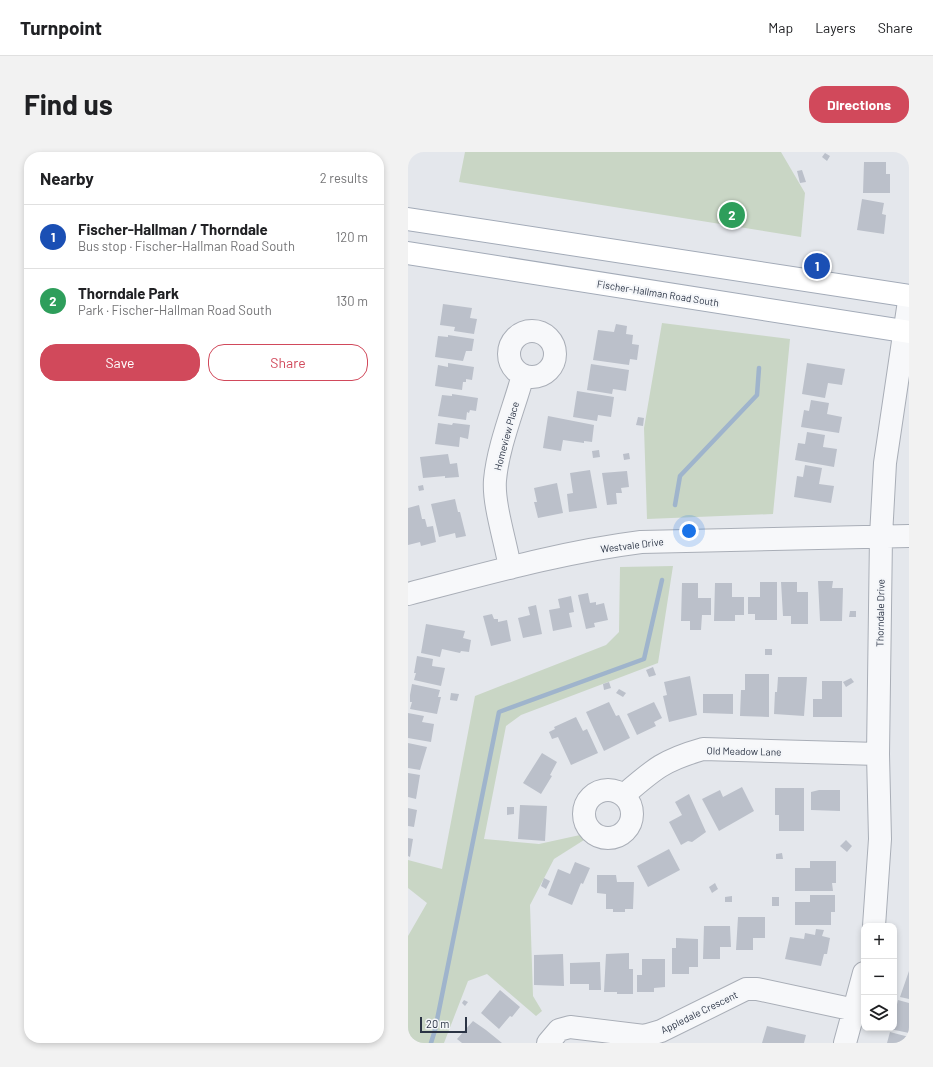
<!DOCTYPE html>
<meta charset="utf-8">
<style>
:root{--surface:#fff;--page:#f2f2f2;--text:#202124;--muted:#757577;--line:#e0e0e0;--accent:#d1495b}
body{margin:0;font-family:Barlow,sans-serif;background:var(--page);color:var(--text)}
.controls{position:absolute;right:12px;bottom:12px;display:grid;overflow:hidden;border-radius:8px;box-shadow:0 2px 6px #0003}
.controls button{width:36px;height:36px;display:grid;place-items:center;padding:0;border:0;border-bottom:1px solid var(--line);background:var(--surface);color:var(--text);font:20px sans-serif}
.scale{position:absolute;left:12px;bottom:10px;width:47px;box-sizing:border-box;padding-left:4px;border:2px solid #2b3445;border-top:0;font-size:11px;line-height:14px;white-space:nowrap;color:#2b3445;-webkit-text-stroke:3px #f4f6f9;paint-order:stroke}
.you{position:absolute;left:281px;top:379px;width:14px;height:14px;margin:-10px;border:3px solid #fff;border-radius:50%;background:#1a73e8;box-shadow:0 0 0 6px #1a73e833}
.badge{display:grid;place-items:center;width:26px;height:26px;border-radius:50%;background:var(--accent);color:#fff;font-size:13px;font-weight:700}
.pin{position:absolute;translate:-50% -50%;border:2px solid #fff;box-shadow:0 1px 4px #0006}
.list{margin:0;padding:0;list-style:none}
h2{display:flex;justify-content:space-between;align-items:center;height:52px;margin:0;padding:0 16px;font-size:17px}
h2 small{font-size:13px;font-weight:400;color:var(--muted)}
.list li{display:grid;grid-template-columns:26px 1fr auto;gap:12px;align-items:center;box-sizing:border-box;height:64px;padding:0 16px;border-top:1px solid var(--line)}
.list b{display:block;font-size:15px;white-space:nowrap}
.list p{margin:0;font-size:13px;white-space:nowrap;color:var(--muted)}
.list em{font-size:13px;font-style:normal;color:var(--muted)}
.actions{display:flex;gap:8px;padding:12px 16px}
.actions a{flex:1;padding:9px 0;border:1px solid var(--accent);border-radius:16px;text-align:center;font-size:14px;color:var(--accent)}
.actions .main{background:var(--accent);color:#fff}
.icon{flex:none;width:22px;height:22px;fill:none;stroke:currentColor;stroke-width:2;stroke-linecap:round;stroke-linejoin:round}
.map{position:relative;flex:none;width:501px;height:891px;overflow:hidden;border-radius:16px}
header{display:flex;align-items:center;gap:24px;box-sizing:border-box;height:56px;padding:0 20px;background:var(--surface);border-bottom:1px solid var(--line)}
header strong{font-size:19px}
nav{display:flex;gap:22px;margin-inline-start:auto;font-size:14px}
.intro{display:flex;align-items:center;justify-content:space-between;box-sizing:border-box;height:96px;padding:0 24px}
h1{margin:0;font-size:28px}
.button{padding:10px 18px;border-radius:16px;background:var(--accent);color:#fff;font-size:14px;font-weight:700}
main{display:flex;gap:24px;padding:0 24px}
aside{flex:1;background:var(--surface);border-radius:16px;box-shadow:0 2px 6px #0003}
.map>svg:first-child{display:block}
.green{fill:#c9d6c5}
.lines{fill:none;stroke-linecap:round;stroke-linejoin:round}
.stream{stroke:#9fb4cc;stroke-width:4.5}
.building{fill:#bbc0ca}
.minor-casing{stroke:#a9aeb7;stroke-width:24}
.major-casing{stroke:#a3abb8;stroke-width:24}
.minor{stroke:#f7f8fa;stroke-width:22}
.major{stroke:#fff;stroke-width:22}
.labels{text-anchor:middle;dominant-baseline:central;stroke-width:4;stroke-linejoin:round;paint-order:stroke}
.street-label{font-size:10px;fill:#2b3445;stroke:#f4f6f9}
</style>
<header>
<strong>Turnpoint</strong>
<nav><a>Map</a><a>Layers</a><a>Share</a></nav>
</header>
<div class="intro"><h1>Find us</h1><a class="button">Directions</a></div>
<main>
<aside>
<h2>Nearby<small>2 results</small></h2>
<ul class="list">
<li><span class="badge" style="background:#1a4fb4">1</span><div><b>Fischer-Hallman / Thorndale</b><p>Bus stop · Fischer-Hallman Road South</p></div><em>120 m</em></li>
<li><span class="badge" style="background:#2e9e5b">2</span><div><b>Thorndale Park</b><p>Park · Fischer-Hallman Road South</p></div><em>130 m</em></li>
</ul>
<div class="actions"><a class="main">Save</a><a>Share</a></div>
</aside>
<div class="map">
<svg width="501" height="891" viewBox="0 0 501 891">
<rect width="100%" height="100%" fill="#e4e7ec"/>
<path class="green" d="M57,0H373L397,41L393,85L51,30Z
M254,171L382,187L365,362L239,367L236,276Z
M265,414L250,511L113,563L98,574L76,687L131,692L172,683L176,688L146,707L122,753L125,844L134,859L128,864L79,822L60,829L36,891H0V784L19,751L0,736V708L34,717L67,544L198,493L211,480L212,415Z"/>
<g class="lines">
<path class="stream" d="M267,353L272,324L349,243L351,216
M23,891L27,878L91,560L236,507L254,428"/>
</g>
<path class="building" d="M417,1L422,4L419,9L414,5Z
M456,10H478V22H482V41H455Z
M394,18L398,30L392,31L389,19Z
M454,47L476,51L474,62L478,63L476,82L449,78Z
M35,152L64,156L62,166L69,167L66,182L46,179L47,175L32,173Z
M208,172L219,174L218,182L225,183L224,192L231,193L229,208L222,207L221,213L185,208L190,178L206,180Z
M40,183L66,187L64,199H58L55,209L27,205L30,184L40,185Z
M40,211L66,215L64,228L58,227V230H55L54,238L27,234L30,213L40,215Z
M399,211L437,217L434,233L420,231L417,246L394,242Z
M183,212L221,218L218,239L205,237L204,242L179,238Z
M169,239L206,245L203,265L190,263L189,269L165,265Z
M44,242L70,246L68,259L62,258L61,261L59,260L58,268L30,264L34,243L44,244Z
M403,248L421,251L419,262L434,265L431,281L393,275L396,258L401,259Z
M140,264L186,273L184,290L176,289V291L155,288L153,299L135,296Z
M230,265L236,266L235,274L228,273Z
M30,271L44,273L45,271L62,273L60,287L52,285L51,295L27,292Z
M399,280L417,283L415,295L429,297L426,315L387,308L390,291L397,292Z
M191,298L192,305L185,306L184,299Z
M221,301L222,307L216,308L215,302Z
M40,302L42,312L49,311L51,325L37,326V324L15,326L12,305Z
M397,313L414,316L411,332L426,334L423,351L386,345L389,324L395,325Z
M182,318L189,356L161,360L159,342L165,341L162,321Z
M219,319L221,335L213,336L214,341H208L209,352L199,353L194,321Z
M149,331L155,361L130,366L126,350H129L126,336Z
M15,333L16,338L11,339L10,334Z
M47,347L50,360H52L58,384L48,386L47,381L31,385L23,352Z
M11,353L14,367H17L19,375L25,374L28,390L13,394L12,390L0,393V356Z
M410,429H425L424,436H435L434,469H412Z
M352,430H369V468H347V462H340V445H352Z
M373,430H389V440H400V472H383V464H375Z
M274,431H290V446H303V463H294L293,478H282V469H273Z
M307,431H324V445H336V463H327V469H306Z
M180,441L182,451L188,450V453L196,451L200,468L186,471L187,475L178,477L170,443Z
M163,444L166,460L161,461L164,475L145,479L141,458L152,456L150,447Z
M128,453L134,482L115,486L110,466L122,463L120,455Z
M442,459H448V465H441Z
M84,462L86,467H90V470L99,468L103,489L83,494L75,464Z
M18,472L57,479L55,486L63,488L61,500L53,499L52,501L34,497L32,505L13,501Z
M357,497H364V503H357Z
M9,504L25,507L24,514L37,516L33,534L6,528L8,521H6Z
M245,515L248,523L241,525L238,518Z
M337,522H361V565L332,564L333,538H337Z
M282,524L289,563L261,570L255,544L259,543L256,530Z
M370,525H399L396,564L366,562L367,540H369Z
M443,526L446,530L438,535L435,530Z
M414,529H434V565H405V547H414Z
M201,530L203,536L196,538L195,532Z
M4,532L32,538L30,545H33L29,562L2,557L4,550H2V543Z
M211,537L218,541L215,545L208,541Z
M43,541L51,542L49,549L42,548Z
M295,542H325V562L295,561Z
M201,550L208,564L211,563L222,586L196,599L178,560Z
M246,550L254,566L246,570L248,574L229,583L219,562Z
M0,561L16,564L14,570L26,572L23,590L0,586Z
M168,565L175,579L179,577L190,601L163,613L150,585L144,587L141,580L147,577L146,575Z
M0,591L19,595L12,618L0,616Z
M134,601L149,610L142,623L144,624L133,642L115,631Z
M0,621L12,623L8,647L0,645Z
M334,635L346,659L311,679L294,647L312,638L315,645Z
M367,636H396V679H371V663H367Z
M411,638H432V659L403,658V640Z
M281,642L298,680L284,690L280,689L273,693L261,670L274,663L267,650Z
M112,653L139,654L137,689L110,687Z
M99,655H106V662L99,663Z
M0,656L9,658L6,675L0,674Z
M0,686L5,687L2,705L0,704Z
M438,688L444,694L439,700L432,694Z
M261,697L272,718L240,735L229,714Z
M374,701L375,707H368V702Z
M402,709H428V731H424L425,739H387V716H402Z
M167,710L182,716L175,732L173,731L164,753L140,743L150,717L162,722Z
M189,723H208L209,730H226L225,757H217V760H205V757H198V742L189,741Z
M136,726L142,729L138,737L133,734Z
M307,731L310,737L304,741L301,735Z
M402,743H427V760H423V773H387V750H402Z
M324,744V750H317V745Z
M364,745H371V754H364Z
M330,765H357V786H345V798H328Z
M296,774H322L323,795H312V807H295Z
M408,777L416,778L414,784L422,786L419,802H416L413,814L377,807L382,785L396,787L397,781L407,783Z
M268,786L290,787V815H281V822H264V796H268Z
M221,801V817H225V842H209V840H196L198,802Z
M155,802L156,834L126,833V803Z
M234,807H257V835L246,836V840H229V823H234Z
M192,810L193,838H181V832H162V811Z
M501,819V847L492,845Z
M92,838L112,855L104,865L102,864L91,877L73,861Z
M56,848L60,850L57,854L54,851Z
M490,848L501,851V881L482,877L486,876V865Z
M65,869L78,878L94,891H54L49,887Z
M359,874L398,883L396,891H354Z
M482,880L501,885V891H479Z"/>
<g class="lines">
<defs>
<path id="minor" d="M101 202a23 23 0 1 1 46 0a23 23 0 1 1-46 0Z
M102,416C98,391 85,352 87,328C90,294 106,256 115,223
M0,442C77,422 154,400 233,390L501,384
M176 662a24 24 0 1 1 48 0a24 24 0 1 1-48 0Z
M216,643C246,617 256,608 295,597L470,602
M466,774L472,687L470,602L473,384L477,311L501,149
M140,891L151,878L162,875L236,884L253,879L338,837H349L447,858
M437,891L456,821"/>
<path id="major" d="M0,67L501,144
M0,101L501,180"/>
</defs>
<use href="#minor" class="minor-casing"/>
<use href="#major" class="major-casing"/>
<use href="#minor" class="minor"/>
<use href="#major" class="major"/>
</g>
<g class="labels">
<g class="street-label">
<text transform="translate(250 141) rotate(9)">Fischer-Hallman Road South</text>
<text transform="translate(98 284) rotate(-75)">Homeview Place</text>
<text transform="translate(224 393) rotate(-7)">Westvale Drive</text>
<text transform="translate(472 461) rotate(-89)">Thorndale Drive</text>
<text transform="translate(336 599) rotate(1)">Old Meadow Lane</text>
<text transform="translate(291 860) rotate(-26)">Appledale Crescent</text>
</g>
</g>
</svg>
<div class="controls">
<button>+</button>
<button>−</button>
<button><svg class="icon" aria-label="layers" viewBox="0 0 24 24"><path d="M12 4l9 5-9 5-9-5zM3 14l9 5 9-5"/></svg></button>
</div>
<div class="scale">20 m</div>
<div class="you"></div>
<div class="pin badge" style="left:409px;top:114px;background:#1a4fb4">1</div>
<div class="pin badge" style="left:324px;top:63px;background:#2e9e5b">2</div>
</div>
</main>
